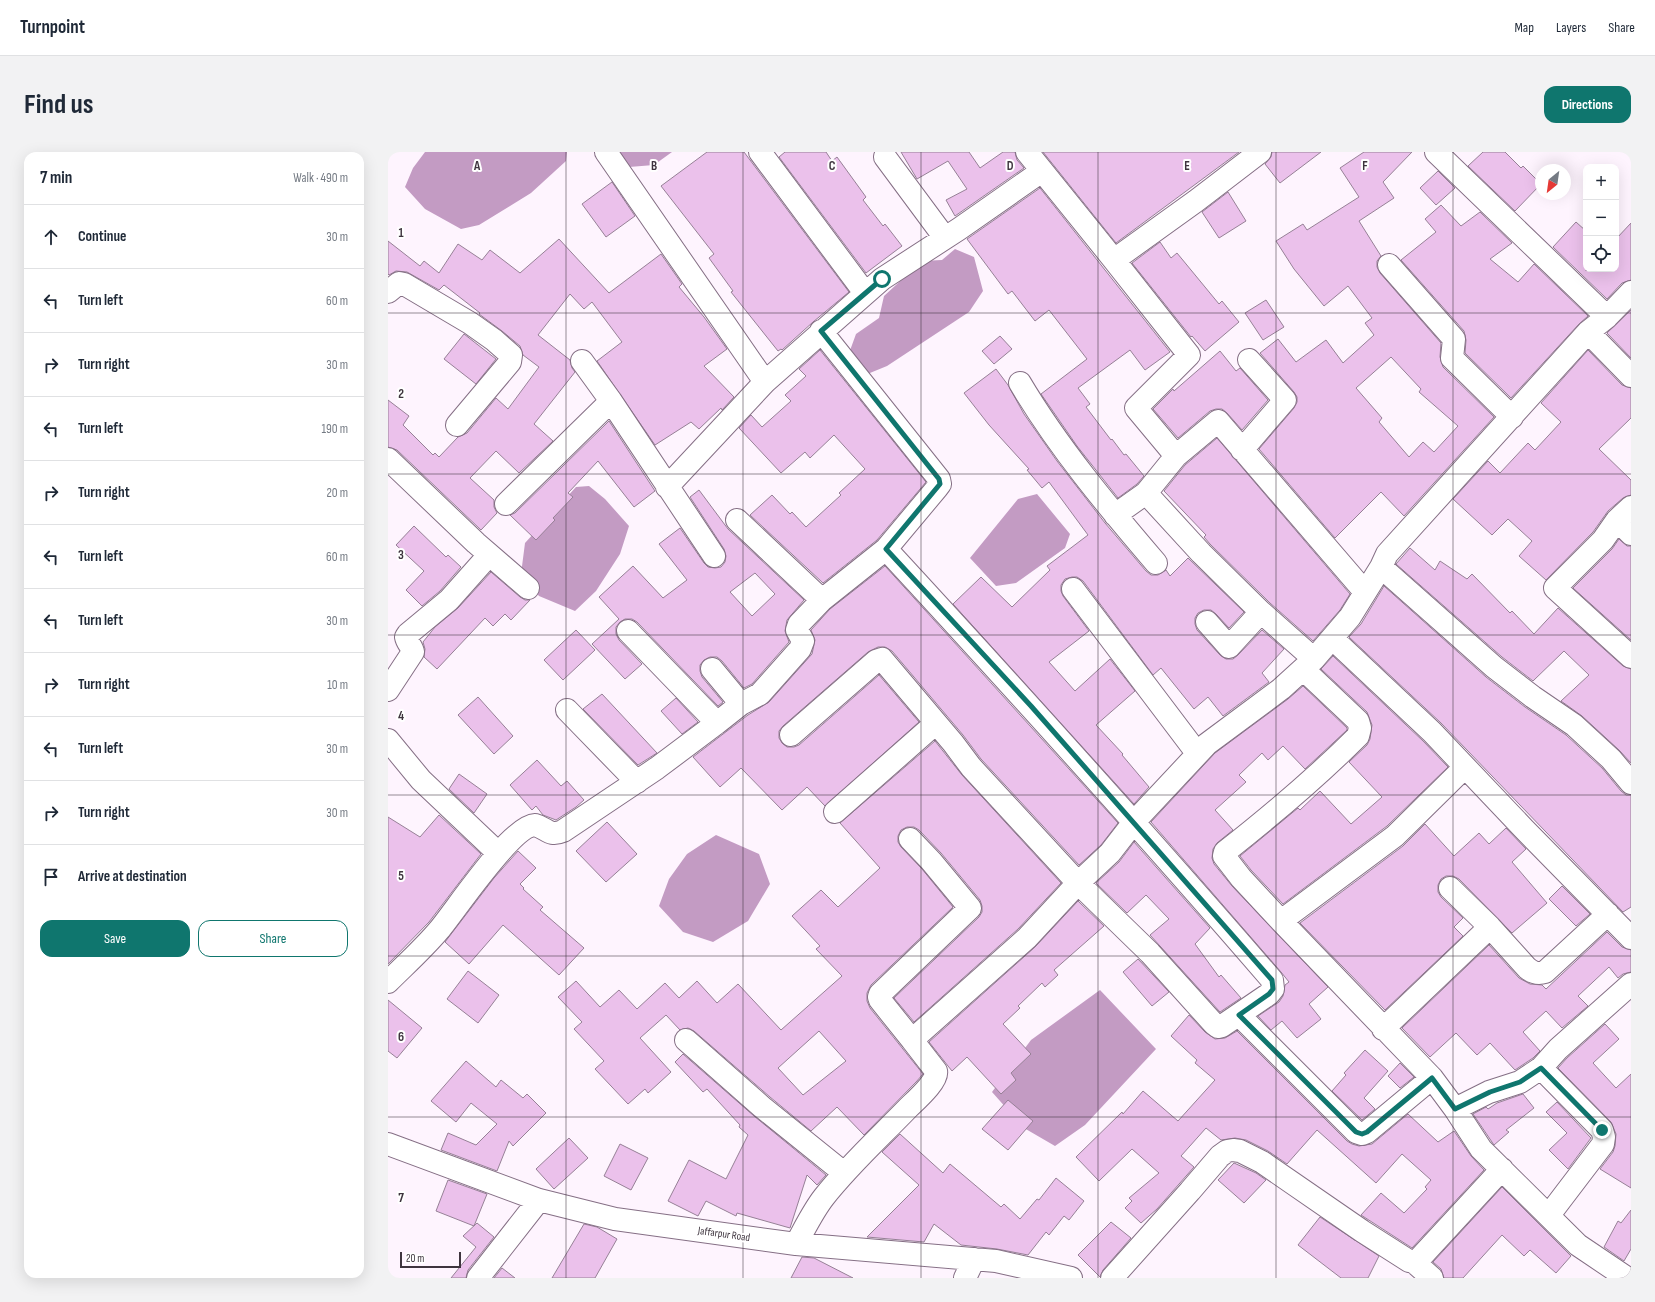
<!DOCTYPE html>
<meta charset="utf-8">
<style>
:root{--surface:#fff;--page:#f2f2f3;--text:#1f2937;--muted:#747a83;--line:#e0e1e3;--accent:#0f766e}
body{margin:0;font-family:"Sofia Sans Condensed",sans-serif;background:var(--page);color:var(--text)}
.controls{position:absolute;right:12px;top:12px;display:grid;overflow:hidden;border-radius:8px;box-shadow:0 4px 16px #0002}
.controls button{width:36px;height:36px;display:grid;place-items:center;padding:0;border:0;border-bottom:1px solid var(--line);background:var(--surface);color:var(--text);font:20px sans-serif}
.compass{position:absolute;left:1147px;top:12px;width:36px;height:36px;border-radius:50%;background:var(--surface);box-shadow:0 4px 16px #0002;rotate:209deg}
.scale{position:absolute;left:12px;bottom:10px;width:61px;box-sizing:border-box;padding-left:4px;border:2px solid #3e343e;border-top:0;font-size:11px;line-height:14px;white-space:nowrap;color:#3e343e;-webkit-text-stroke:3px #fff;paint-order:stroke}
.stop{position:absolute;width:12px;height:12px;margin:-9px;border:3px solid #0f766e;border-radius:50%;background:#fff}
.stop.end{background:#0f766e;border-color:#fff;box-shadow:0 1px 4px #0008}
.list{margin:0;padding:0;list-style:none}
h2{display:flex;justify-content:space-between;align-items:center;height:52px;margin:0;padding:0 16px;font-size:17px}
h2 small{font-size:13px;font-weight:400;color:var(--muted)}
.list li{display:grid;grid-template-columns:26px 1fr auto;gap:12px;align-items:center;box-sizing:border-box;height:64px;padding:0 16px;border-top:1px solid var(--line)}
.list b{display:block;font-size:15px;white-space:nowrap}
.list em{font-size:13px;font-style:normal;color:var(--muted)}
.actions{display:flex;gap:8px;padding:12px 16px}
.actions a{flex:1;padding:9px 0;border:1px solid var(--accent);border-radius:12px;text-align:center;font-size:14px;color:var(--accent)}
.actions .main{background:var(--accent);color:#fff}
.icon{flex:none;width:22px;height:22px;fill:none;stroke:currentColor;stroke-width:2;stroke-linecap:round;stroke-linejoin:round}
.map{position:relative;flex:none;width:1243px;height:1126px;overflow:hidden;border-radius:12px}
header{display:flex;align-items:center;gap:24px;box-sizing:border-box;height:56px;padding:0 20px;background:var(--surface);border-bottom:1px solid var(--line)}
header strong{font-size:19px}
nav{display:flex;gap:22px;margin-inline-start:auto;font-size:14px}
.intro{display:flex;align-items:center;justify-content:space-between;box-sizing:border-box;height:96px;padding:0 24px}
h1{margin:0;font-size:28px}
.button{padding:10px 18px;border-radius:12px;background:var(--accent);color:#fff;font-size:14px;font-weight:700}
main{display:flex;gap:24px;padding:0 24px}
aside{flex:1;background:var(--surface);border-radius:12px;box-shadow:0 4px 16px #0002}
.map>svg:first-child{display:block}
.water{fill:#c39bc3}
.building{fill:#ebc1eb;stroke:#968096;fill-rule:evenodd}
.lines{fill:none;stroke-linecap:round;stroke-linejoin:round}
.minor-casing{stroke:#856f85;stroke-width:24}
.minor{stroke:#fff;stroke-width:22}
.route{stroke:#0f766e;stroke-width:5}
.grid{fill:none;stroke:#3e343e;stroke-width:1;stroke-opacity:0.55}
.labels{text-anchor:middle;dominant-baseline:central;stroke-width:4;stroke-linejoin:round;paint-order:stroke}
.street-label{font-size:11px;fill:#3e343e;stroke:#fff}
.grid-label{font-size:13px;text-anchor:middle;font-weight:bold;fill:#3e343e;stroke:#fff;stroke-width:4;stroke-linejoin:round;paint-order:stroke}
</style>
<header>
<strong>Turnpoint</strong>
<nav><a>Map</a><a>Layers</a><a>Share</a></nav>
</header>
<div class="intro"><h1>Find us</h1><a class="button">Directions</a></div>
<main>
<aside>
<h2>7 min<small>Walk · 490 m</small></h2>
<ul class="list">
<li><svg class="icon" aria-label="ahead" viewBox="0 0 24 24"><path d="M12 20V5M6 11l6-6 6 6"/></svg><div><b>Continue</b></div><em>30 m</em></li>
<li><svg class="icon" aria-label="left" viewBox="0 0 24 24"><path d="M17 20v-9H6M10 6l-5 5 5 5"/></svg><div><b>Turn left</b></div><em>60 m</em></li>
<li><svg class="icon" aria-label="right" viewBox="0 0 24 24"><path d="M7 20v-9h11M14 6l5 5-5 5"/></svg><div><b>Turn right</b></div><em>30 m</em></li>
<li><svg class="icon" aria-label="left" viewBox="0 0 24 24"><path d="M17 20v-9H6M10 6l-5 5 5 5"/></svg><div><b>Turn left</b></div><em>190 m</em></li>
<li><svg class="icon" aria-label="right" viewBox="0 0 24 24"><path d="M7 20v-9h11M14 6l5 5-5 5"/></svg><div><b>Turn right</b></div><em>20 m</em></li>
<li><svg class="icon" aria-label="left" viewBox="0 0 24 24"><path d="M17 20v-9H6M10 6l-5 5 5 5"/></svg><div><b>Turn left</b></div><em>60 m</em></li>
<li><svg class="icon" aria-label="left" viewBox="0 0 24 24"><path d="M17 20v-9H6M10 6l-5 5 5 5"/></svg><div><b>Turn left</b></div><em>30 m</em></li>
<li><svg class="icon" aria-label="right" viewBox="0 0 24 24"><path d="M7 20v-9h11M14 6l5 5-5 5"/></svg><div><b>Turn right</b></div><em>10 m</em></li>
<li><svg class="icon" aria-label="left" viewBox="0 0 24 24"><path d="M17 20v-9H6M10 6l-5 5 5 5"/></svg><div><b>Turn left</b></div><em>30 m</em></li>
<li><svg class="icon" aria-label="right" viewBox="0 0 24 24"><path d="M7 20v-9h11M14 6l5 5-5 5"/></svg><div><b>Turn right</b></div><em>30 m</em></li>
<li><svg class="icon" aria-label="arrive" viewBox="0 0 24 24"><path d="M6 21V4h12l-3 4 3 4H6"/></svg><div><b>Arrive at destination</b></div></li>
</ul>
<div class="actions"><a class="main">Save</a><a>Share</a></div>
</aside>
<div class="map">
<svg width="1243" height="1126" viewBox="0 0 1243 1126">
<rect width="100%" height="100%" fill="#fef4fe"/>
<path class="water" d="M37,0H179L178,9L143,41L91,73L73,77L37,57L17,35L25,16Z
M232,0H284L266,13L241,15Z
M567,97L586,105L595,139L581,160L499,214L477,223L460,204L468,182L491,166L496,144L534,109L554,108Z
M201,334L217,347L241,374L232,402L208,439L187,459L151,444L133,422L137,391L188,335Z
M649,342L682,382L677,396L628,431L608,434L582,406L630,347Z
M328,683L371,702L382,732L360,769L325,790L295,780L271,754L281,727L299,702Z
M712,838L768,897L697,973L667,994L636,976L604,940L643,888Z"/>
<path class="building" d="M319,0H356L461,140L425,170L394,198L393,197L390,199L343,140L345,139L321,106L326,102L273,34Z
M397,0H438L444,9L449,5L478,45L475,48L495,74L497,72L514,94L478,121L391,5Z
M513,0H581L592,16L615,0H627L629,8L636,16L567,64L558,48L579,37L560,9L529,27Z
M655,0H851L728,91Z
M884,0H933L892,31L877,12L883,5Z
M976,0H1024L995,30L1006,46L971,69L993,104L989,109V115L992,121L1053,191L1052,205L1055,215L1106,265L1016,364L993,340L947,386L871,297L906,256L909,250V245L906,240L872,201L890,187L908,210L938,188L955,211L986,183L977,171L984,166L960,134L936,154L906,117L888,89L915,72L919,78L971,45L952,16ZM1003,205L1033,237L1031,240L1070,274L1046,300L1035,290L1021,305L991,270L994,266L968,236Z
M1095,0H1117L1133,16L1135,14L1153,32L1127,59L1080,14Z
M1050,19L1067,36L1048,53L1032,36Z
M224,30L247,64L218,85L194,52Z
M652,36L782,200L757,218L742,198L690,236L702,252L698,255L723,288L724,287L736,303L738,302L756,324L749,332L730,346L689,294L653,242L699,207L661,158L647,169L624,139L620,142L579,87Z
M840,40L858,69L831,86L814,60Z
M1053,53L1073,74L1092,60L1124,91L1102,107L1130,130L1146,112L1200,164L1191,172L1123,246L1077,201L1078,188L1076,179L1013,108L1048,80L1037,67Z
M1188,70L1198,79V119L1200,117H1228V87L1243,71V128L1234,131L1219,147L1165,95Z
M171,87L221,141L273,102L294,132L291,135L316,165L339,197L316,214L346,245L334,258L333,256L311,277L303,270L267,293L209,209L234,190L204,150L196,157L182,142L150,183L182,208L184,216L187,220L146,272L165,289L131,321L108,299L82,326L106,348V355L109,361L93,378L9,298L0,295V248L21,264L15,273L45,303L47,301L51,305L70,285L79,281L108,246L120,257L151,215L135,203L132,194L114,179L91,162L92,161L56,133L51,138L19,120L8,119L1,123L0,122V89L32,114L36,109L51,121L70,92L94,108L102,98L132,121Z
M772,90L783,106L789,101L831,152L834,149L851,170L817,199L804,184L803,185L744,111Z
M878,148L896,175L875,188L857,161Z
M1243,158V206L1219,181Z
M76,182L108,207L88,232L56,207Z
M612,184L624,197L606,212L594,199Z
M432,198L538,330L489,388L435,431L362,363L384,343L402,362L404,360L418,375L453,343L451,341L477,317L446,283L422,306L417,300L393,321L351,276L363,263L374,275L403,249L397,243L418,224L411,217Z
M1200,198L1234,233L1243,236V266L1211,297L1243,328V343L1235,346L1220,359L1205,380L1158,428L1131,404L1144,389L1120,367L1104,383L1065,347L1100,309L1112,321L1140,291L1147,298L1173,270L1153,251Z
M832,199L848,219L852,216L880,248L854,278L839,261L834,257H828L822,259L790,286L765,257L785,237L786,239Z
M608,217L620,233L636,262L669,309L717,371L758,419L763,423H770L778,418L782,424L800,406L856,460L841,476L828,462L823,458H816L810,461L807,466V472L809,478L832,503L838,507H845L850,503L874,478L896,497L874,521L881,530L835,564L820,545L806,557L773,516L765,523L695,429L689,425H684L677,427L673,433V439L675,444L701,479L661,510L687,539L722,507L747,539L708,573L735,602L734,603L761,635L746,652L565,452L593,425L624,455L662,418L659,414L700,383L661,330L654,336L639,318L641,317L601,273L576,241Z
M221,269L267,339L246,355L210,309L180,341L185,345L165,366L167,368L148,388L122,363L127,361Z
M829,286L962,442L952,458L925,489L882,451L822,392L816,385L818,383L776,339L797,313Z
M311,338L340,377L416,448L399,468L397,479L401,490L364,532L356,536L334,509L329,505H322L316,508L312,513V519L314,525L335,550L330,554L249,470L244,467H237L232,470L228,475V482L231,488L254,512L237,527L204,492L231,467L211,445L245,414L275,446L299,428L271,392L292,376L316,411L320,415L327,416L333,415L337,410L338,404L336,397L302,345ZM367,421L387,442L364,464L342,440Z
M26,374L58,405L60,403L73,415L52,439L34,454L18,438L36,419L8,393Z
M1231,387L1239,394H1243V488L1185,436L1224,397Z
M1022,396L1047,418L1052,409L1079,427L1084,422L1122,461L1124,459L1146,482L1170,456L1235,514L1243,517V611L1231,598L1194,564L1173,549L1201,523L1176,499L1145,529L1114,505L1008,412Z
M497,414L730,671L713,693L691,713L593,607L575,583L504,499L497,495H490L480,500L395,574L391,579V586L394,591L399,595H406L411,593L491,523L531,570L437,654L419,635L394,658L353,616L332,635L305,605L360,563L381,550L424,502L427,488L423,478L442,457Z
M103,420L132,445L137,448H142L123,468L117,462L105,474L97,466L49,517L36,505L37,497L35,490L47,475L70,456Z
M996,434L1098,525L1137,555L1178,583L1214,616L1233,639L1238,643H1243V755L1235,760L1053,571L961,485L973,472Z
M188,478L207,498L175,528L156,508Z
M945,504L1035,589L1060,615L999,674L895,752L863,718L852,704L910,656L912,658L932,639L963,672L994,645L961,610L979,593L982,587L984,573L979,560L933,517Z
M915,534L959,576V578L917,617L895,594L880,608L874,601L851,623L858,630L827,658L845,678L829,691L825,697L824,706L826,712L844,734L940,835L921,852L933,867L909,886L894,869L883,878L870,864L891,850L895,844L897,833L901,830L893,820L763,670L827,601L900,547Z
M214,542L269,601L250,613L195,557Z
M90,545L125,584L106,602L70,563Z
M288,546L310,570L294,582L273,559Z
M547,589L574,623L673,731L630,777L526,870L506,846L591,765L594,760V754L592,748L553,701L531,678L526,675H519L513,678L510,684V690L513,695L534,717L565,755L483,833L479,841V849L482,856L535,922L528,930L476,983L449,955L423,979L382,945L306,879L300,876L292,878L278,863L252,886L283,920L260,941L257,937L240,952L207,917L216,909L186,877L194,870L170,845L188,829L212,855L231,838L249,857L277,831L291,846L309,829L329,851L350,832L393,878L454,824L428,797L432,794L404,764L433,738L450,755L492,716L452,671ZM431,879L458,909L415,943L390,916Z
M149,608L173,634L179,629L196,648L188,655L168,668L155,663L148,654L144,658L122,633Z
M71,622L99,642L86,661L61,637Z
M51,663L93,702L41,770L0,812V665L32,685Z
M219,670L249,702L218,730L188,699Z
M1037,672L1066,704L1091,681L1101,692L1118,676L1138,697L1124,710L1159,751L1124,781L1071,727L1065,724H1058L1053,727L1050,733V740L1053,745L1075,766L1066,775L1075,784L997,858L912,771L1015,694Z
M746,690L822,776L807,792L831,825L833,823L853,846L832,860L762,783L781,767L758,743L739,761L708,731L731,710Z
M130,699L148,716L132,732L136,736L135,737L155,755L152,758L196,796L171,823L115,773L81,812L57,790L106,726Z
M1174,734L1202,762L1188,774L1161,747Z
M690,749L716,774L666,818L670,823L657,835L654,831L630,854L632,856L615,872L643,902L623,921L628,928L613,942L579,905L564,919L541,890L647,795Z
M1219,780L1234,795L1243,798V820L1235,822L1230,826L1221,815L1190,844L1200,854L1174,876L1158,859L1135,880L1152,899L1145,906L1127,918L1102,891L1089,903L1068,881L1042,905L1014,876L1101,793L1131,826L1142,832L1154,833L1158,837Z
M750,807L781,840L764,854L735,820Z
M80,819L111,843L90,871L59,847Z
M0,848L34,876L9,906L0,899Z
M801,863L817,880L827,887L837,886L849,879L959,989L964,992L971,994L984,992L1020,962L1050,990L1066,979L1083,1004L1096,1018L1024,1096L973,1063L993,1041L1016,1061L1039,1037L1037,1035L1043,1028L1014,1002L988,1031L929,978L899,1012L880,999L858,988L847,986L833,988L818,976L793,1004L806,1015L769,1057L753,1071L737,1056L744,1049L741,1046L771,1021L744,997L711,1029L688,1005L734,960L735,962L755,939L790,969L827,928L807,911L809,908L783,884Z
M1217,872L1231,887L1205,911L1228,936L1243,922V1036L1212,1017L1225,1000L1227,994L1228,982L1223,970L1170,916L1179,906Z
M977,898L1000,919L976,946L987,957L974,968L944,939L958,923L956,921Z
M295,902L366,964L438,1023L429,1033L419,1023L402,1076L349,1061L348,1064L318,1049L310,1064L280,1049L301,1008L338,1027L360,983L351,975L352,973L319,937L315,940L287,910Z
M78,909L108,935L113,928L135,946L139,942L158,961L125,994L121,989L109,1019L53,998L60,981L88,993L109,972L83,951L68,970L43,949Z
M1012,911L1026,925L1012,936L1000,924Z
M1135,942L1146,956L1118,978L1121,980L1106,993L1085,962L1098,955L1100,957L1109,951Z
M620,948L645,969L620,998L594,977Z
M1169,950L1203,986L1180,1017L1161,998L1179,981L1158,960Z
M512,982L555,1021L562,1012L613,1055L616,1052L632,1067L649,1047L651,1048L668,1026L696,1049L681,1068L676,1064L661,1083L658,1080L640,1103L609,1097L573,1093L546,1072L536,1090L479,1085L531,1033L494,1000Z
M181,986L200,1006L166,1037L148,1017Z
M232,992L260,1006L243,1038L216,1024Z
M846,1011L868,1021L878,1028L856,1051L830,1028Z
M60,1028L99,1042L86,1074L48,1059Z
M1114,1035L1183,1104L1168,1121L1142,1098L1136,1104L1114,1083L1075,1126H1056L1053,1117L1045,1110Z
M1243,1058V1097L1236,1109L1216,1095L1230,1069L1233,1071Z
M932,1065L991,1104L980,1126H953L910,1093Z
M723,1070L743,1086L715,1118L712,1125L690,1103Z
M89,1071L106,1085L80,1118L78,1126H63L88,1095L75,1084Z
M196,1072L209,1075L229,1087L207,1126H164Z
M414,1105L426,1106L465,1126H403Z
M114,1116L127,1126H106Z"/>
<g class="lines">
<defs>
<path id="minor" d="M218,0L377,230
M372,0L477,141
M639,0L726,108L801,203L748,256L788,304
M1048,0L1219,165
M497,5L557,86
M726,108L808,49L872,0
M1001,113L1066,187L1064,206L1124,265
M0,140L11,131L16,132L82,171L106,188L123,203L122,210L69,273
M1200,180L1243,224
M194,209L223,249L326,404
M632,231C670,295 720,355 768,411
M854,298L897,248L861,208
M0,307L88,391L140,436
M279,335L377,230L494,127L571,77L654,19
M758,341L813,401L873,460L926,507
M118,352L223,249
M1243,355L1229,368L1215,388L1167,436L1243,505
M727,363L758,341L788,304L830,269L977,440
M349,368L434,448
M1229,368L1243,382
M993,415L1106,515L1145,545L1186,573L1223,607L1243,631
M685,437L809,601
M819,470L841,495L873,460
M240,479L329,571L353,552L372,542L412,497L415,489L409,478L411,472L434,448L498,397L549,336L552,332L551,327L433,179
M945,487L1044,580L1136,677L1243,786
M324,517L353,552
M916,518L970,569L972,576L970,584C928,626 884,663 837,700L836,704L853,726L893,769L1044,926L1067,957L1093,997L1190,1093L1239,1126
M0,538L25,500C24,494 19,491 18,485L20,482L61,448L101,403
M179,558L249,630
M403,583L488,509L494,507L565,591L583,615L690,731L762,801L826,872L830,875L834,874L881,842L885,837L884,828C758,682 629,539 498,397
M0,588L33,628L110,701
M447,660L548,571
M522,687L543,709L582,756L492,842L491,845L492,848L524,888
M1062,736L1102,775L1139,816C1145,821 1150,822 1157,820L1220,762
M893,769L1007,684L1077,615
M0,830C17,813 36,796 51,778C68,758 123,674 147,673C159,676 161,685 175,679L269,616L329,571
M851,863L968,980L974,982L979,980L1044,926
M995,877L1102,775
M298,888L374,955L456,1021
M1153,916L1214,978L1216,985L1215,992L1161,1063
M1067,957L1101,940L1132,930L1153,916L1170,897L1243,832
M0,992L151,1048L227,1067L408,1092L608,1109L683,1126
M408,1092C417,1076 425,1059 436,1045C461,1013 492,985 520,956C527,949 551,928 548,919L524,888L639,786L690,731L722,701L746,670L819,592L893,537L926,507L962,465L993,415L999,402L1200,180L1219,165L1243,140
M1026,1110L1044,1126
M90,1126L151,1048
M577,1126L586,1107
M724,1126L802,1039L832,1004L839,999L845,998L852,999L874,1010L974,1079L1021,1109L1026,1110L1031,1107L1114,1017"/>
</defs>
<use href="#minor" class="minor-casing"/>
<use href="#minor" class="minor"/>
</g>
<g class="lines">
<path class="route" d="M494,127L433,179L551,327L552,332L498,397L643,554L884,828L885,837L881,842L851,863L968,980L974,982L979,980L1044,926L1067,957L1102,940L1132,930L1153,916L1214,978"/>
</g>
<path class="grid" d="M178,0V1126M355,0V1126M533,0V1126M710,0V1126M888,0V1126M1065,0V1126M0,161H1243M0,322H1243M0,483H1243M0,643H1243M0,804H1243M0,965H1243"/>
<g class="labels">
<g class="street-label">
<text transform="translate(336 1082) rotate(8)">Jaffarpur Road</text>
</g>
</g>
<g class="grid-label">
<text x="89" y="18">A</text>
<text x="266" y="18">B</text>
<text x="444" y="18">C</text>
<text x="622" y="18">D</text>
<text x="799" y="18">E</text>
<text x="977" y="18">F</text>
<text x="13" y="85">1</text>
<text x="13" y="246">2</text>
<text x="13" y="407">3</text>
<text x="13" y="568">4</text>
<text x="13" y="728">5</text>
<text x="13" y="889">6</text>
<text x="13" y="1050">7</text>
</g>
</svg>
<div class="controls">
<button>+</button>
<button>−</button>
<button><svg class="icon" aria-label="locate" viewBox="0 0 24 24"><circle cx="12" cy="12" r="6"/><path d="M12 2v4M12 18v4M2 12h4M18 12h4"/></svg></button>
</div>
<svg class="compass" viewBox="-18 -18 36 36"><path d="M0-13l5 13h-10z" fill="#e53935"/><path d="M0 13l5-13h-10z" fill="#747a83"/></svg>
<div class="scale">20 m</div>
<div class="stop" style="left:494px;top:127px"></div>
<div class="stop end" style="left:1214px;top:978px"></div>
</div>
</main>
